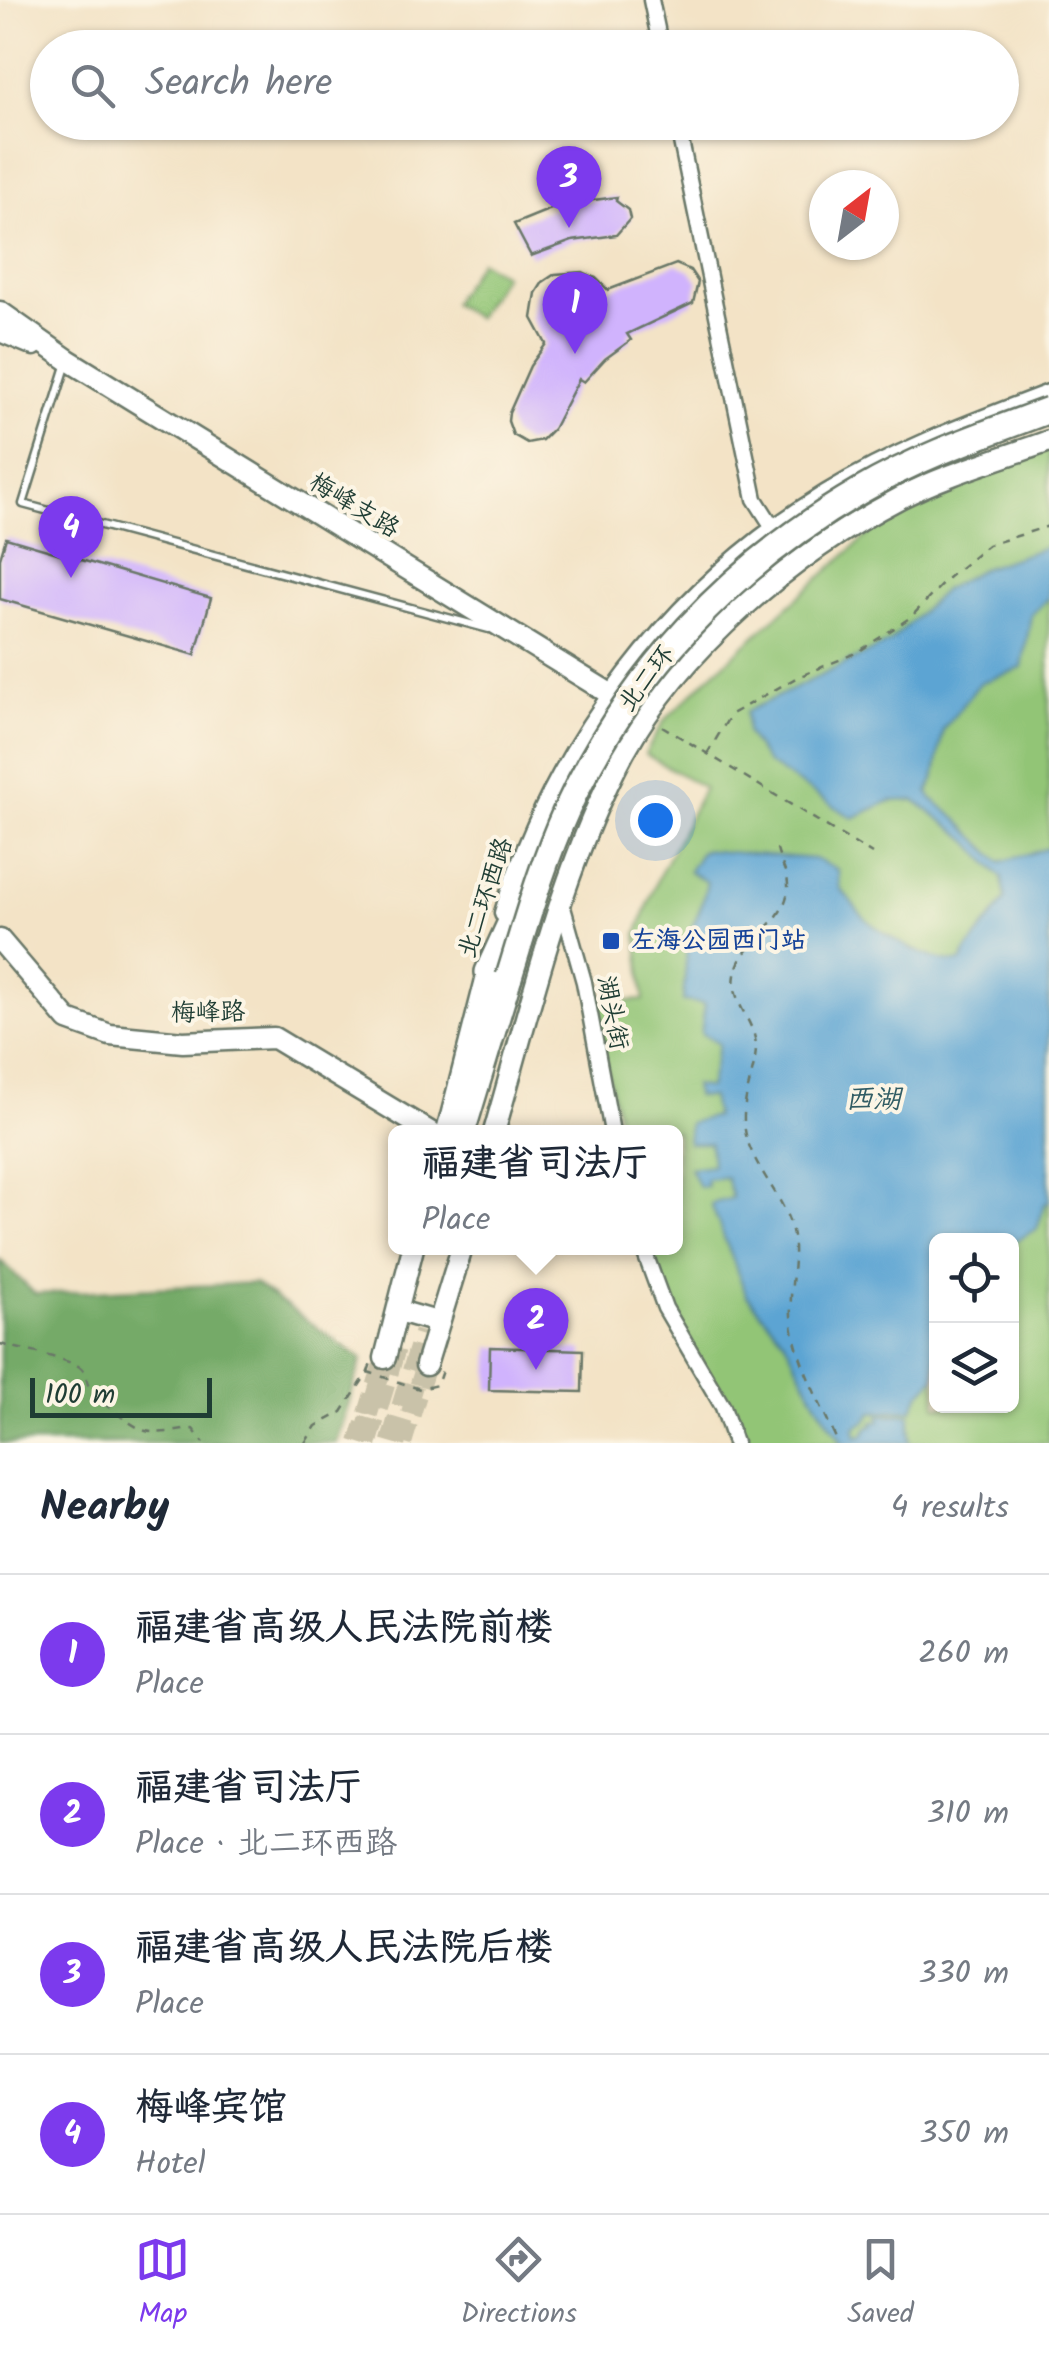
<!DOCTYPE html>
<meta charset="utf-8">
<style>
:root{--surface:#fff;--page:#f2f2f3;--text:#1f2937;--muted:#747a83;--line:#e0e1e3;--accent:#7c3aed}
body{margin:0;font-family:Kalam,"LXGW WenKai TC",sans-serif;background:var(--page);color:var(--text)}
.controls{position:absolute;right:30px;bottom:30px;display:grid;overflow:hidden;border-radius:15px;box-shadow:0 2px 8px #0004}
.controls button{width:90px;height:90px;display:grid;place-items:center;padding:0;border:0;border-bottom:2px solid var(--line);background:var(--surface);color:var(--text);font:50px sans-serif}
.compass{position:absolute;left:809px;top:170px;width:90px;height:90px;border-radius:50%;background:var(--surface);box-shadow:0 2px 8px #0004;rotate:31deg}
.scale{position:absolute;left:30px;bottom:25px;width:182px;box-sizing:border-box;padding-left:10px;border:5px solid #1f3d34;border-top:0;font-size:28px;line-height:35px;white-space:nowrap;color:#1f3d34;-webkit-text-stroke:8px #fcf5e5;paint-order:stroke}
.you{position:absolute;left:655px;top:820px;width:35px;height:35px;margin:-25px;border:8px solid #fff;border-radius:50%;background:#1a73e8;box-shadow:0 0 0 15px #1a73e833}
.badge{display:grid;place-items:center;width:65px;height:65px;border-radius:50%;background:var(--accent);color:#fff;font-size:32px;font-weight:700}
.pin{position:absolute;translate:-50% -82px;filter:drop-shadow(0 2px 5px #0008)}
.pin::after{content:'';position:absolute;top:52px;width:35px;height:30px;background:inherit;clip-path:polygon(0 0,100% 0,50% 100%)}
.popup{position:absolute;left:388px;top:1125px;width:295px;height:130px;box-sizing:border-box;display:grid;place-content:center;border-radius:15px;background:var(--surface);filter:drop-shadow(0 2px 8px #0005);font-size:32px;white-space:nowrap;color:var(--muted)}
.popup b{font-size:38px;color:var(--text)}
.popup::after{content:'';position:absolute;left:50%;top:100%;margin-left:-20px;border:20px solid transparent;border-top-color:var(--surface)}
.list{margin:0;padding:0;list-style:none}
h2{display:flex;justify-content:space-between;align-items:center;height:130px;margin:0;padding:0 40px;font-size:42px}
h2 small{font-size:32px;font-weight:400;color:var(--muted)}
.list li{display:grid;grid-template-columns:65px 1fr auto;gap:30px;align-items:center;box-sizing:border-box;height:160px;padding:0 40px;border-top:2px solid var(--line)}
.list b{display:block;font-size:38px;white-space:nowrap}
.list p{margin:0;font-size:32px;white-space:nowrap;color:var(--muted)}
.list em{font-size:32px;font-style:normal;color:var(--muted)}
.icon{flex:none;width:55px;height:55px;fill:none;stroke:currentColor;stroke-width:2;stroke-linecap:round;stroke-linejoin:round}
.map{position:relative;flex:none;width:1049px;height:1443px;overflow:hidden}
.search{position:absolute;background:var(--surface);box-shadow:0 2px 8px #0004;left:30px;right:30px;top:30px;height:110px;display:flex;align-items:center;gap:25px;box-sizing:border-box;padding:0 35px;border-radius:55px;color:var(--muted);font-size:38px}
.sheet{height:770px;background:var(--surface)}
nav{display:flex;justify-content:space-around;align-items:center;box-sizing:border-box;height:140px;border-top:2px solid var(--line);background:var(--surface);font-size:28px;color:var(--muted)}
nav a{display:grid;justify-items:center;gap:5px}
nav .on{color:var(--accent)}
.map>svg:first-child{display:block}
.green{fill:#92c576;stroke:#588155;stroke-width:2.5;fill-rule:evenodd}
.forest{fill:#75aa67;stroke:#4a744e;stroke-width:2.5}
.water{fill:#5ca4d3;stroke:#3e7084;stroke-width:2.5}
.building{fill:#d0b3fd}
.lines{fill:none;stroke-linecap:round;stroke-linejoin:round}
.secondary-tunnel{stroke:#c9c2a9;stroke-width:20;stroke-dasharray:20 10;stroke-linecap:butt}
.highway-tunnel{stroke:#c9c2a9;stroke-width:25;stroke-dasharray:25 12;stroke-linecap:butt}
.lane-casing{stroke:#697767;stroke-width:11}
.street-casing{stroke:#697767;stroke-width:19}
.secondary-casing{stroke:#697767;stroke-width:25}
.highway-casing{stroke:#697767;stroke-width:30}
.path{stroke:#697767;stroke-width:2.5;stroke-dasharray:8 8;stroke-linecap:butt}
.lane{stroke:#fff;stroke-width:6}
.street{stroke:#fff;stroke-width:14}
.secondary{stroke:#fff;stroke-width:20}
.highway{stroke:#fff;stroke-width:25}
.highway-bridge-casing{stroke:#697767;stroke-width:30;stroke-linecap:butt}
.path-bridge{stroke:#697767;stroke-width:2.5;stroke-dasharray:8 8;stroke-linecap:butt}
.highway-bridge{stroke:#fff;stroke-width:25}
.transit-dot{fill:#1a4fb4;stroke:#fcf5e5;stroke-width:4}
.labels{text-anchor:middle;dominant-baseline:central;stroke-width:8;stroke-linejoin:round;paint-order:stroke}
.street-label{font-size:25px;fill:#1f3d34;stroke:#fcf5e5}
.transit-label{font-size:25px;font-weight:bold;fill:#164399;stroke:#fcf5e5;text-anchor:start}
.water-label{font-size:28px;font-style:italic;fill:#315c64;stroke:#fcf5e5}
</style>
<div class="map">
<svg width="1049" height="1443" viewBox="0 0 1049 1443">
<rect width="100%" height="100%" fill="#fcf5e5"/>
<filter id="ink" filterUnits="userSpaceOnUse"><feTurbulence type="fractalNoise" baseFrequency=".01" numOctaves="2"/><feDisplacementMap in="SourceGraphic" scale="20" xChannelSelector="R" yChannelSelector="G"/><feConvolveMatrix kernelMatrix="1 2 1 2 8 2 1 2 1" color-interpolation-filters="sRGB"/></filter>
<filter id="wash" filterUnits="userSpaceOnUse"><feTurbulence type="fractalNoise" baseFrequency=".0048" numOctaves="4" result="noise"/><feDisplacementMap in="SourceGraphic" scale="40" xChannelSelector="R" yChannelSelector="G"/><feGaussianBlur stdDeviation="2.25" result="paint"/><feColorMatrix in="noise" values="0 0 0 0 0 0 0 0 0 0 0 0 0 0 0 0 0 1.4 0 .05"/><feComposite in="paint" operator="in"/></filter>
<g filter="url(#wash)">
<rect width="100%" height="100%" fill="#f3e3c6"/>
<path class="green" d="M480,261L504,275L476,318L452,303Z
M1049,449V1443H739L667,1301L648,1248H676V1132H621L592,1003L644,1000L637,934L658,878L704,788L645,754L664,721L709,677L900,506ZM936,1240H1012V1406H936Z"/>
<path class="forest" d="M0,1260L35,1294L254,1283L362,1359L337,1443H0Z"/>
<path class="water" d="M1049,546V597L1031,615L1022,668L980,683L943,730L934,780L928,792L930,797L958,820L1000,862L1049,848V1202L1045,1204L1037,1229L1012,1243L936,1240V1377L920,1394L912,1410L872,1412L866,1421L855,1427L856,1436L863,1435L868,1427L873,1426V1422L880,1421L879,1415L910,1414V1443H843L816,1402L785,1341L747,1296L711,1204L732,1198L726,1177L706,1179L707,1186L699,1187L690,1168L712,1165L710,1143H688L689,1123L715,1116L711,1097L696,1096L694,1085L709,1088L719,1044L701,1033L705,1004L683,1001L688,937L702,904L707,882L689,871L702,850L815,859L838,870L840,889C851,898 856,911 866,919C887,938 933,964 961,962C971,940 992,921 1005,899L1002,878L965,837L914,800L890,801L853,818L767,763L747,733L746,712L890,642L945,589L979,570Z"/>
<g id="blocks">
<path class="building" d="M617,197L616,201L628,210L630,219L616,235L572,241L531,256L514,224L563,204Z
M676,264L690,270L698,282L693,303L627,334L631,340L605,359L584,382L579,379L553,429L542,440L527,443L513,435L508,421L509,413L530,366L546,344L532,318L536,293L543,282L555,274L583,272L596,278L608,290Z
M6,538L211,598L195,655L0,599V558Z
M490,1347L583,1350L582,1392L489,1390Z"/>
</g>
</g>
<g filter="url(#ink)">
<use href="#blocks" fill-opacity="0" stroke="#697767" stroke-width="2.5"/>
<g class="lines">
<path class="secondary-tunnel" d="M359,1443L385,1358
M402,1443L426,1365"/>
<path class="highway-tunnel" d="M365,1443L396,1339
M393,1443L426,1333"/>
<defs>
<path id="lane" d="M66,366L23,504L489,629"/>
<path id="street" d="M651,0L661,48
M677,122L755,499L776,532
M562,904L584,982L612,1132
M643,1248L665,1308L723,1407L735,1443"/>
<path id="secondary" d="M0,312L68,360L625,703
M0,331L34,345
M505,913C556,743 675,587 827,495C897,452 973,424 1049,395
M0,940L68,1020L110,1035L183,1042L274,1038L430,1132
M447,1132L491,960
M494,1132C531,1005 561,869 624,752C681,648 796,552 900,498C946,474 1000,459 1049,441
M399,1311L437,1322
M385,1358L413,1248
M426,1365L462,1248"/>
<path id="highway" d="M488,972L532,876
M462,1132L509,977"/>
</defs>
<use href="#lane" class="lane-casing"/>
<use href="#street" class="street-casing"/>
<use href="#secondary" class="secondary-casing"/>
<use href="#highway" class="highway-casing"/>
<path class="path" d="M662,726L872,854
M707,754L731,714L796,678L858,652L911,617L948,578L988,545L1049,526
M777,849C779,861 788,873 788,885C789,923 740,941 735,975C730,1002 755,1021 756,1046C756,1070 743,1094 744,1121C746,1163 783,1191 792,1231C798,1258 789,1288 791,1315C793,1355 822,1406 838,1443
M0,1344C15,1348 73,1360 81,1368C87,1374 86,1382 90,1389C97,1400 134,1428 146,1431C160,1435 179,1430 193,1429L204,1443
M368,1372L371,1363"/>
<use href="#lane" class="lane"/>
<use href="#street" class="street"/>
<use href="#secondary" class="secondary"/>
<use href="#highway" class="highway"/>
<defs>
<path id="highway-bridge" d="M509,977C526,922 542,864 566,811C628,675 731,566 860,491C919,456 985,434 1049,410"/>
</defs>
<use href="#highway-bridge" class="highway-bridge-casing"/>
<path class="path-bridge" d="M305,1443L316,1426L342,1412L368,1372L420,1389L437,1385L444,1365"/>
<use href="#highway-bridge" class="highway-bridge"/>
</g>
</g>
<rect class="transit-dot" x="601" y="931" width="20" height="20" rx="5"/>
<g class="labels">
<g class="street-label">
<text transform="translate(354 506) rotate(31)">梅峰支路</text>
<text transform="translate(647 679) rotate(-53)">北二环</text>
<text transform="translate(486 898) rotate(-72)">北二环西路</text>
<text transform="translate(208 1013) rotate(-1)">梅峰路</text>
<text transform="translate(612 1013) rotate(79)">湖头街</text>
</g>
<g class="transit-label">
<text x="631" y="941">左海公园西门站</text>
</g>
<g class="water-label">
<text x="873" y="1100">西湖</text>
</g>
</g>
</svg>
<div class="controls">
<button><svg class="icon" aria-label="locate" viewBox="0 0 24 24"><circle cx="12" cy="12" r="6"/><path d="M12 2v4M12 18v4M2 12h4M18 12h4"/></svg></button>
<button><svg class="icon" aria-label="layers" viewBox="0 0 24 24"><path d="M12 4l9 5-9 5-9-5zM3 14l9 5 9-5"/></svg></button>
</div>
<svg class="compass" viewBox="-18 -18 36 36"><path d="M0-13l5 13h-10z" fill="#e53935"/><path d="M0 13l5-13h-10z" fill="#747a83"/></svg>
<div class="scale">100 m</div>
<div class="you"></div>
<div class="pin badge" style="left:575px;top:354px">1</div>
<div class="pin badge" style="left:536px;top:1370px">2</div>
<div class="popup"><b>福建省司法厅</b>Place</div>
<div class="pin badge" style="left:569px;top:228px">3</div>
<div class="pin badge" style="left:71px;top:578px">4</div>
<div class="search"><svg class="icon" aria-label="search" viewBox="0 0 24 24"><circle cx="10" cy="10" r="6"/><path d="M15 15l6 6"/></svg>Search here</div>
</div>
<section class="sheet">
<h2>Nearby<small>4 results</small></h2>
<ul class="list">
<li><span class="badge">1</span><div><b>福建省高级人民法院前楼</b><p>Place</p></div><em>260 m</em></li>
<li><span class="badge">2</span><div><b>福建省司法厅</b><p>Place · 北二环西路</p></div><em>310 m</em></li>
<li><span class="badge">3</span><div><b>福建省高级人民法院后楼</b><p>Place</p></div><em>330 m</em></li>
<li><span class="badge">4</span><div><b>梅峰宾馆</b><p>Hotel</p></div><em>350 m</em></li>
</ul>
</section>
<nav>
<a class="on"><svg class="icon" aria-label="map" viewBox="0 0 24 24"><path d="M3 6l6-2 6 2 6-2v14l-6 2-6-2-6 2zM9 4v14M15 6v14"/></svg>Map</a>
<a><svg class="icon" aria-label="directions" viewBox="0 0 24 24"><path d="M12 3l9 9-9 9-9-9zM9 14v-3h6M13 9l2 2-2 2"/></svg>Directions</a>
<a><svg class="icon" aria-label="saved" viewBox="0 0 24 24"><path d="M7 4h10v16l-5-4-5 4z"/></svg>Saved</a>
</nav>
